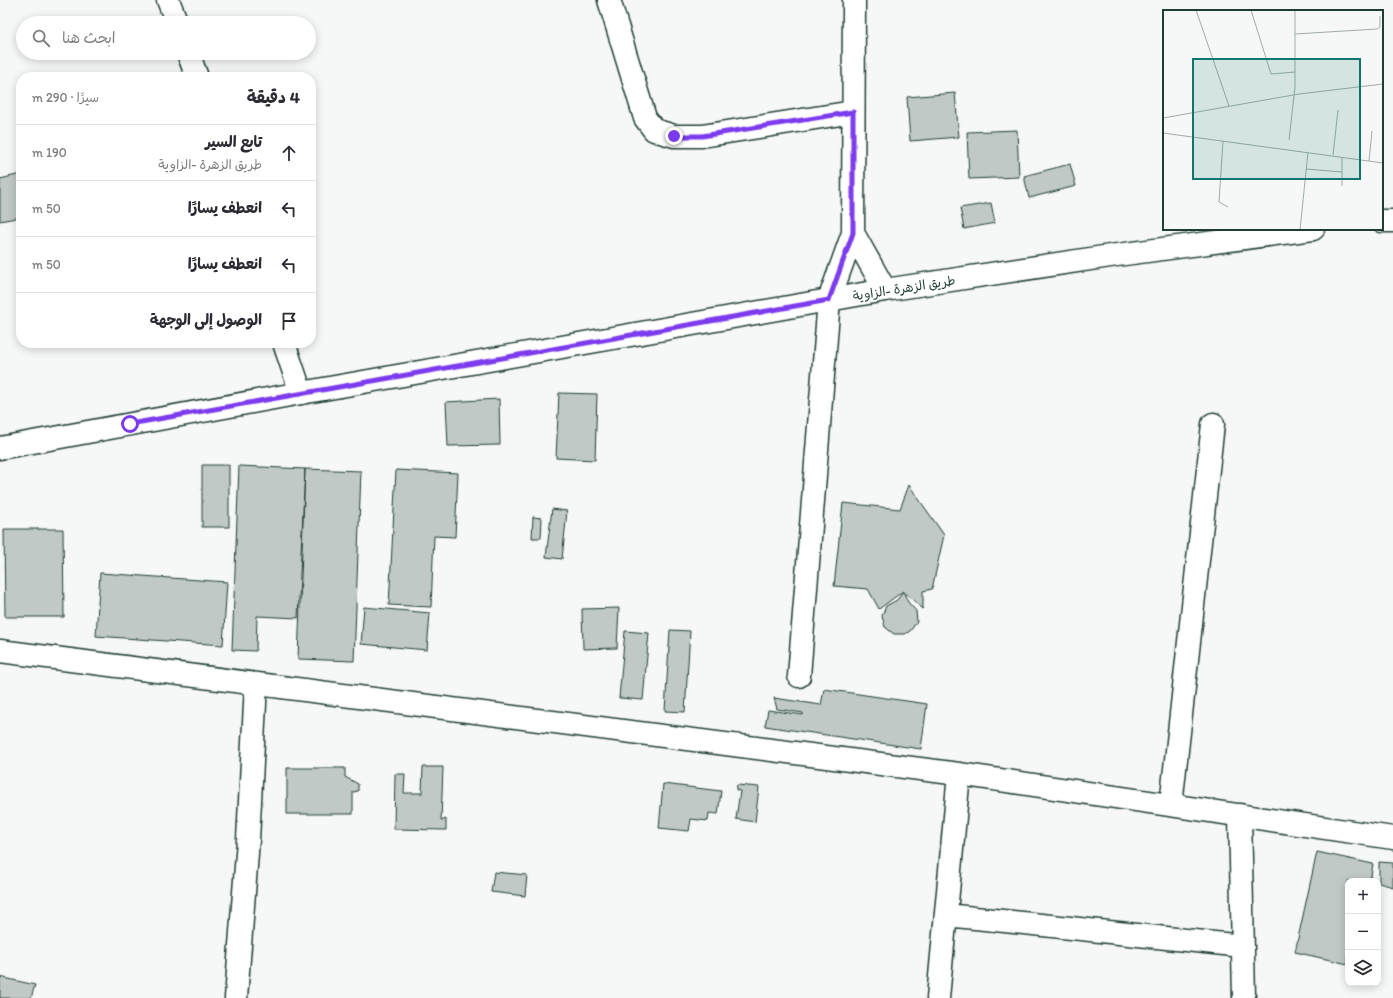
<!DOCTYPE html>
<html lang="ar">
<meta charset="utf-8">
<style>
:root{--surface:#fff;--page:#f2f2f3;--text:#2b2b33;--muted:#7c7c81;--line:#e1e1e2}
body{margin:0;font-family:Itim,"Playpen Sans Arabic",sans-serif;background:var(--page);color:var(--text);direction:rtl}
.controls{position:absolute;right:12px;bottom:12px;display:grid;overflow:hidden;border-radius:8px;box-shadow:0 2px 10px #0003}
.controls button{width:36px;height:36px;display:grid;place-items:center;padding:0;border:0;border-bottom:1px solid var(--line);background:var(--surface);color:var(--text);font:20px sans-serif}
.stop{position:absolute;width:12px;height:12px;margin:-9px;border:3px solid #7c3aed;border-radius:50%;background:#fff}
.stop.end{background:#7c3aed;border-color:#fff;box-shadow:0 1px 4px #0008}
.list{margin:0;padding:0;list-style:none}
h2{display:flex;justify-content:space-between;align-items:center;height:52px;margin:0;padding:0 16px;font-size:17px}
h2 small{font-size:13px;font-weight:400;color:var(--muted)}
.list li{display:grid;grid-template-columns:26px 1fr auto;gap:12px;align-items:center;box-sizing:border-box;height:56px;padding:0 16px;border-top:1px solid var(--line)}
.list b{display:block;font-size:15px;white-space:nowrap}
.list p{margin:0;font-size:13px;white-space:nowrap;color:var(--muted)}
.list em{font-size:13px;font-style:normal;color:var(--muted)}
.icon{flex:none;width:22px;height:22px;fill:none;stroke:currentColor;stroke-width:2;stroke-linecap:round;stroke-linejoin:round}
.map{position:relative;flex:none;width:1393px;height:998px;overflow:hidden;direction:ltr}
.search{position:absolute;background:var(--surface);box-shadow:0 2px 10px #0003;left:16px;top:16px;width:300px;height:44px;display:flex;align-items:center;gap:10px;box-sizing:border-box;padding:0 14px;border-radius:22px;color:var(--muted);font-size:15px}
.panel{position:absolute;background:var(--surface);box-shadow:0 2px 10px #0003;left:16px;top:72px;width:300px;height:276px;border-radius:16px;direction:rtl}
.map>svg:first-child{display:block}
.building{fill:#c0c9c6;stroke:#1f3d34}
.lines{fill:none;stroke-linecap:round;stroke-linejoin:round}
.street-casing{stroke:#1f3d34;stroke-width:25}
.primary-casing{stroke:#1f3d34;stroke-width:25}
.street{stroke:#fff;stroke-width:22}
.primary{stroke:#fff;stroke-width:22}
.route{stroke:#7c3aed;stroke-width:5}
.labels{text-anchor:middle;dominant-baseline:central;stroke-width:3;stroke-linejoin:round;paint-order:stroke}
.street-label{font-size:13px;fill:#1f3d34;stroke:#fff}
.inset-road{fill:none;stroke:#a0ada9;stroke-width:1}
.view{fill:#0f766e;fill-opacity:0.15;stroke:#0f766e;stroke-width:2}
.inset-edge{fill:none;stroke:#1f3d34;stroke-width:2}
</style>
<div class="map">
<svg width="1393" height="998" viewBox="0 0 1393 998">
<rect width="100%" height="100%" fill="#f6f7f7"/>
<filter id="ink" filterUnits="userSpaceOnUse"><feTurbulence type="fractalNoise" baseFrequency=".025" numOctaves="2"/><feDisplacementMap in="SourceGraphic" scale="8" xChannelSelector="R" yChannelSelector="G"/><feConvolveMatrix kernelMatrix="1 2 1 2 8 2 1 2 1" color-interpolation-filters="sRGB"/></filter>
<g filter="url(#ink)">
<path class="building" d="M955,93L959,137L910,141L907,97Z
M1017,130L1019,177L969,179L967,132Z
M1070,164L1076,186L1029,198L1024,176Z
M21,174V217L0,221V179Z
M991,203L995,223L964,229L960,208Z
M559,393L597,394L595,460L556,458Z
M499,399L500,445L448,446L446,402Z
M202,465H229V527H202Z
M239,466L305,469L298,618L257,616L256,651L232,650Z
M305,469L361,471L354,661L298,659Z
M396,470L458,473L455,537L434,536L431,607L389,605Z
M909,485L944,535L932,589L923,591V609L903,591L879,609L868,589L834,586L843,503L900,509Z
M552,509L567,511L562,559L546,557Z
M533,517L542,518L541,538H532Z
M4,529H63L64,617H5Z
M100,573L227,582L223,645L96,636Z
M903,591L908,602L916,611L917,622L910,631L905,634H894L885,627L882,616L886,606L897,600Z
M364,607L430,613L427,650L361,644Z
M619,608L617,648L583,649L582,609Z
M670,630L690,631L685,712L665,711Z
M625,631L649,633L643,700L619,698Z
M824,689L927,704L921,749L765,726L768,710L803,715V713L777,709L774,698L821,705Z
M423,767H443L441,821L446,819V830L394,829L395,774H405L404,793H422Z
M287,768H345V777L358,784V791L353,792V814H287Z
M663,784L721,791L718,814L709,813L708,821L691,819L689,831L659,828Z
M737,785L759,787L755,822L736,819L740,791L736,790Z
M1317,852L1373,864L1370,881H1348V964L1295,952Z
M1379,862L1393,863V887L1379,883Z
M494,872L527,875L525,896L491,892Z
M0,977L35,985L31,998H0Z"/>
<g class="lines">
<defs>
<path id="street" d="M168,0L177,23
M609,0L645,118L654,130L674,136H702L853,112
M188,53L197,77
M853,233L885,290
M284,343L301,393
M0,651L959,774L1393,838
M799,676L829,300L853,233L854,0
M1171,805L1213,424
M1240,815L1244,998
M946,915L1243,946
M236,998L248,840L256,684
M938,998L959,774"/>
<path id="primary" d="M1382,221H1393
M0,448L301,393L885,290L1117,255L1313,229"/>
</defs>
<use href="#street" class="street-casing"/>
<use href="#primary" class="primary-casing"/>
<use href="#street" class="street"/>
<use href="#primary" class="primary"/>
</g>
</g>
<g class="lines" filter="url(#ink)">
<path class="route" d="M130,424L829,300L853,233V112L702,136H674"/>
</g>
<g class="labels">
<g class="street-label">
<text transform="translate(904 288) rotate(-9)">طريق الزهرة -الزاوية</text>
</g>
</g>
<g transform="translate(1163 10)">
<rect width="220" height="220" fill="#f6f7f7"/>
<path class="inset-road" d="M33,0L66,96M88,0L108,64L132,62M132,24L214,19L217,17V6M0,108L136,84L220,74M0,123L220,153M126,130L132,77V0M60,131L56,192L65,197M170,145L175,100M179,147V176M206,151L209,121M143,159L179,162M137,220L145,142"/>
<path class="view" d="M30,49H197V169H30Z"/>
<rect width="220" height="220" class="inset-edge"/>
</g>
</svg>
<div class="controls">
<button>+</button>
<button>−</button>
<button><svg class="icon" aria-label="layers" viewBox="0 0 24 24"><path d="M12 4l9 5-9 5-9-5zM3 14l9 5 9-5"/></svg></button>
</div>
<div class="stop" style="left:130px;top:424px"></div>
<div class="stop end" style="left:674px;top:136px"></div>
<div class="search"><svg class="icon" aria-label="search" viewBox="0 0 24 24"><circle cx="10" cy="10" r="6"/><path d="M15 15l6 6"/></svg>ابحث هنا</div>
<section class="panel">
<h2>4 دقيقة<small>سيرًا · 290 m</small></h2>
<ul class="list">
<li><svg class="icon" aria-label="ahead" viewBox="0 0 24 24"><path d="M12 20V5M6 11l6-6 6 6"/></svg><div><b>تابع السير</b><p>طريق الزهرة -الزاوية</p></div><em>190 m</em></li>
<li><svg class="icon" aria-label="left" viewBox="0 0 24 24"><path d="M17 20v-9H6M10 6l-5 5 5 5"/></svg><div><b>انعطف يسارًا</b></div><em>50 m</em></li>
<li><svg class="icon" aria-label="left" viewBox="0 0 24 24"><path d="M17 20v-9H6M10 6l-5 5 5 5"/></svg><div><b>انعطف يسارًا</b></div><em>50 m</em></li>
<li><svg class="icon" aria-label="arrive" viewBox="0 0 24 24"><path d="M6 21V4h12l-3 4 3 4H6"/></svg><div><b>الوصول إلى الوجهة</b></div></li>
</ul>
</section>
</div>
